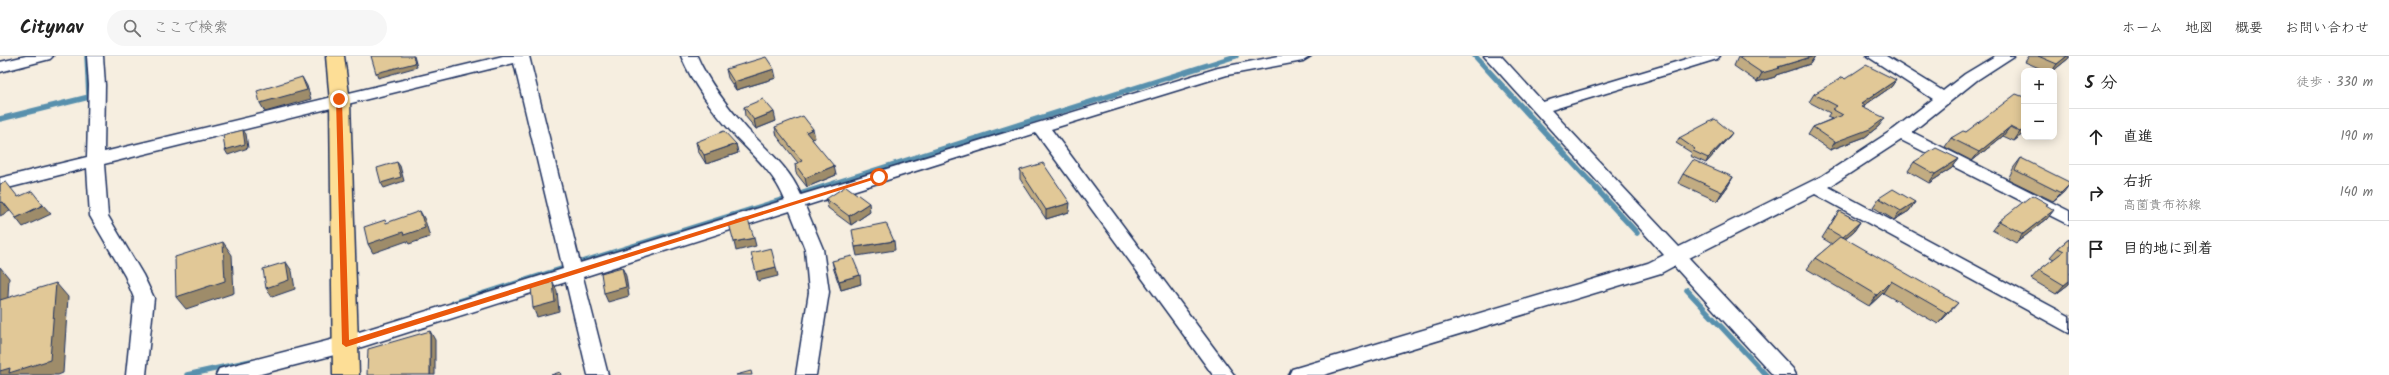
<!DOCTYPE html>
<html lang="ja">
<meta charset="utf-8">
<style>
:root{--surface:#fff;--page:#f6f6f6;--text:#222;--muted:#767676;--line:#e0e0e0}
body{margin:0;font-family:Kalam,"Klee One",sans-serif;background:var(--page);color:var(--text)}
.controls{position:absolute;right:12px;top:12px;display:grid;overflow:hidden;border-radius:8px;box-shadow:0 2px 10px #0003}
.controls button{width:36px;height:36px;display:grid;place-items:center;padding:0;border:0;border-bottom:1px solid var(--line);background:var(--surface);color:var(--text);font:20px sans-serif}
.stop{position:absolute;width:12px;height:12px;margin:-9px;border:3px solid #ea580c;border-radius:50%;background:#fff}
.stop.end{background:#ea580c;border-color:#fff;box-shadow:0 1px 4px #0008}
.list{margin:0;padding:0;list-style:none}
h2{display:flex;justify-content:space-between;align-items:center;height:52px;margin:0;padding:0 16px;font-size:17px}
h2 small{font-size:13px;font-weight:400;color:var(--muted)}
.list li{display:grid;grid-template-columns:26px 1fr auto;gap:12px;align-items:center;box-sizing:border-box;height:56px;padding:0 16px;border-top:1px solid var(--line)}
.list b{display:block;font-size:15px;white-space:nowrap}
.list p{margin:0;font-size:13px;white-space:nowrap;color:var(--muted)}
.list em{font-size:13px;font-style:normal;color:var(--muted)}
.icon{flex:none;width:22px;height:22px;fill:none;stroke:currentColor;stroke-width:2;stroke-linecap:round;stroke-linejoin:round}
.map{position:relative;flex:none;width:2069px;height:319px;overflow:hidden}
header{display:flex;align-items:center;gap:24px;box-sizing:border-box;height:56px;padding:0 20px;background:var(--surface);border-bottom:1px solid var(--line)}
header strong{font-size:19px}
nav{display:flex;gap:22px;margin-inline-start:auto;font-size:14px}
.search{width:280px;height:36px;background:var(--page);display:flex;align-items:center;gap:10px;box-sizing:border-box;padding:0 14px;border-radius:22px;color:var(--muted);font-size:15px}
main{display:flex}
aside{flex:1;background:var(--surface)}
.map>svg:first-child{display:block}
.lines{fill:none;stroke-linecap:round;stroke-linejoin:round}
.stream{stroke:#5990ad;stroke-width:5.5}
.minor-casing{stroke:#1b2f5e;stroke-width:3}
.major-casing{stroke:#1b2f5e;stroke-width:3}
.minor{fill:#fff;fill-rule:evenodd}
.major{fill:#fdde96;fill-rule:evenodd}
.wall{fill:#c2ac82;stroke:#1b2f5e}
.shaded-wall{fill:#9e8c6a;stroke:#1b2f5e}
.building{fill:#e1c897;stroke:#1b2f5e}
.route{fill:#ea580c}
</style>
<header>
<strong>Citynav</strong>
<div class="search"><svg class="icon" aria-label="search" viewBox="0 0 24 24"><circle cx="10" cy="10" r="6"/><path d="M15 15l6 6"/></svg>ここで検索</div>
<nav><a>ホーム</a><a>地図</a><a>概要</a><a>お問い合わせ</a></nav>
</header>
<main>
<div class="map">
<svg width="2069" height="319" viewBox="0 0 2069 319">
<rect width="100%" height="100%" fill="#f6eee0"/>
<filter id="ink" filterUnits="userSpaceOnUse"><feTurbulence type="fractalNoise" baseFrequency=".025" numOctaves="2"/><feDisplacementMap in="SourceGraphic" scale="8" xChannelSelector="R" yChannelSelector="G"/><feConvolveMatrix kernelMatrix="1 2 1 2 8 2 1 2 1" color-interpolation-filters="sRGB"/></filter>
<g filter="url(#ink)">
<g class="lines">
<path class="stream" d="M1475,0L1637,177
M0,63L89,41L87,0
M803,137L1236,0
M582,206L785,143
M1687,234L1766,319
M453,247L561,213
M187,319L251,305"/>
<defs>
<path id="minor" d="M26,0H53L50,3L0,16V6Z
M87,0H103L105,29L104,96L503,0H529L580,207L785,144C775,118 755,101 736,81C715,58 693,29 681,0H697C708,26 728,51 747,73C767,94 790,112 801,139L1218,12L1278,0H1311L1303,5L1227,19L1051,73L1234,319H1213L1036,77L805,150L823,193L829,236L816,319H796L809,236L805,193L790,155L583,221L608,319H588L566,226L346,296L257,319H216L219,313L226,311L346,280L563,213L514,7L104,108L108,160L143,219L154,242L146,319H126L134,242L125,220L90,160L87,112L0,134V122L87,101L89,29Z
M1484,0H1501L1543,46L1696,0H1720L1717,3L1551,54L1679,191L1822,120L1894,73L1933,43L1867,0H1886L1943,35L1965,18L1995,0H2014L1977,24L1912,76L2069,155V169L1901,84L1829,131L2069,260V277L1815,138L1689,202L1793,313L1796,319H1773L1674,210L1661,217L1324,319H1289L1292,313L1299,311L1648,207L1664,199Z"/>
<path id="major" d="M326,0H344L350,46L359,319H333L330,46Z"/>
</defs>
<use href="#minor" class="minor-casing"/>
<use href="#major" class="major-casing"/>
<use href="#minor" class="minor"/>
<use href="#major" class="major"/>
</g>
<path class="wall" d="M1743,0H1815L1810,8L1776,19L1775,21L1757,26L1734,10L1738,1Z
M2029,0H2069V2L2053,15H2046L2025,6Z
M726,13L776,22L736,34L728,22Z
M1845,23L1896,24L1891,31L1865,49L1864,52L1879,70L1865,81L1830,94L1808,79L1813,71L1832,63L1827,61L1830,57L1809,46L1814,38Z
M2024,41V77L2014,85L2003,80L1972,105L1945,91L1951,82L1966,76Z
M744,51L776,65L756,73L745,60Z
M775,71L815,82L812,83L836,119L807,131L796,117L795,108L798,107L777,80Z
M1729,81L1706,107L1690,100L1692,97L1676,87L1679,82Z
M696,86L736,88L738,97L706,108L698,95Z
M2021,102L2064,136L2053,145L2008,123L2014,111Z
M1959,103L1952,112L1929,127L1908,115L1914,106Z
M1020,114L1069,156L1046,163L1020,123Z
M1683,118L1733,121L1728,130L1717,145L1678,127Z
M1879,142L1915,146L1909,155L1894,164L1873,151Z
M826,143L870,156L851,169L828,152Z
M2047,150V163L2016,187L1992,174L1999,165Z
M1839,155L1860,166L1854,175L1845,182L1948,258L1938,268L1883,237L1869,250L1807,213L1815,202L1832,188L1822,182Z
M2069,183V228L2056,238L2031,223L2039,214L2054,203L2050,201L2058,192Z
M832,205L861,228L841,234L834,214Z"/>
<path class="shaded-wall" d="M413,0H414L417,11L378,22L376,17Z
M1814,0H1815L1810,8L1776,19L1775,21L1757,26L1762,17L1778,11Z
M2067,0H2069V2L2053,15H2052L2057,8Z
M774,13L776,22L736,34L734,26Z
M302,21L307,30L311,43L265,56L260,47Z
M1896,24L1891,31L1865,49L1860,57L1862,47Z
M774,56L776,65L756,73L754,64Z
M1885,62L1879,70L1865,81L1830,94L1835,86Z
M2010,71L2003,80L1972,105L1979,96Z
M813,73L815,82L808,84L806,76Z
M2024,73V77L2014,85L2020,76Z
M243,74L246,78L248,92L228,99L225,94Z
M1732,77L1729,81L1706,107L1708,102Z
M736,88L738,97L706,108L704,99Z
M1959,103L1952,112L1929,127L1935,118Z
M397,106L400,110L404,125L384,132L381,127Z
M834,110L836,119L807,131L805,122Z
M1733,121L1728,130L1717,145L1722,136Z
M2069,129L2064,136L2053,145Z
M3,146L10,155L0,160V147Z
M1915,146L1909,155L1894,164L1901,155Z
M869,147L870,156L851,169L849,160Z
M1070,147L1069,156L1046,163V154Z
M43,149L51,158L23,171L16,162Z
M2054,154L2047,163L2016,187L2023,178Z
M420,155L425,164L430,181L409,188L407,185L373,197L368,188Z
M1860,166L1854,175L1836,190L1842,181Z
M754,182L756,190L736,195L734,186Z
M894,185L895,194L857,200L855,191Z
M223,186L232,199L234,237L186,253L176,241Z
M286,206L292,215L295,233L272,241L266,232Z
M0,211L9,222L7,260L0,253Z
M622,211L626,220L629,240L608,246L604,237Z
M776,211L778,220L758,225L756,216Z
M860,219L861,228L841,234L839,225Z
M1891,225L1883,237L1869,250L1877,239Z
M2069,225V228L2056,238L2064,229Z
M553,226L557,235L559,255L537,261L533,252Z
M56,227L68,241L63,317L58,319H0V315Z
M1958,247L1948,258L1938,268L1947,257Z
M430,275L435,284V319H430Z"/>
<path class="building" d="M371,0H413L415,7L376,17Z
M1743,0H1814L1778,11L1780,12L1762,17L1738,1Z
M2038,0H2067L2057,8Z
M766,1L774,13L734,26L726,13Z
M1866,9L1896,24L1862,47L1865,49L1862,51L1885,62L1870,73L1835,86L1813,71L1843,59L1832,53L1837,50L1814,38L1843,21L1845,23Z
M302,21L307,34L260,47L257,35Z
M2016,38L2024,41V73L2020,76L2010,71L1979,96L1951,82L1963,75L1966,76Z
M763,43L774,56L754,64L744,51Z
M803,60L813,73L806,76L834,110L805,122L795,108L802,105L775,71Z
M1715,63L1732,77L1708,102L1693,95L1695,93L1679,82Z
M243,74L245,88L225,94L223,79Z
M724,75L736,88L704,99L696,86Z
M1936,92L1959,103L1935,118L1914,106Z
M2021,102L2069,126V129L2061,137L2015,114Z
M1693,104L1733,121L1722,136L1683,118Z
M397,106L401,121L381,127L377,112Z
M1043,107L1070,147L1046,154L1020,114Z
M6,126L18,141L32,135L43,149L16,162L3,146L0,147V128Z
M846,130L869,147L849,160L826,143Z
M1893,133L1915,146L1901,155L1879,142Z
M2032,139L2048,148L2046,149L2054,154L2023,178L1999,165Z
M420,155L425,172L404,179L403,176L368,188L364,171L385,164L386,167Z
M1839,155L1860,166L1843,181L1841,180H1840L1828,173Z
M748,163L754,182L734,186L729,168Z
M886,167L894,185L855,191L852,174Z
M1841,180L1958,247L1947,257L1891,225L1877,239L1815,202Z
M2069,183V225L2064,229L2039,214L2064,195L2058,192Z
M223,186L225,225L176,241L175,201Z
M771,192L776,211L756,216L751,197Z
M852,200L860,219L839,225L832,205Z
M286,206L289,224L266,232L263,213Z
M622,211L626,231L604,237L601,217Z
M553,226L555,246L533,252L531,231Z
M56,227L50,304L9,317L10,312L0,315V244Z
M430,275V319H367L368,293Z
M751,315L752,319H736Z
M560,316L561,319H551Z"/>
</g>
<path class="route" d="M339,41L342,43L349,284L876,120L882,121L346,291L342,288L336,43Z"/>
</svg>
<div class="controls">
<button>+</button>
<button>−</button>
</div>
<div class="stop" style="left:879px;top:121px"></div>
<div class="stop end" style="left:339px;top:43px"></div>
</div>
<aside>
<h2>5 分<small>徒歩 · 330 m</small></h2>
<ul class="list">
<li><svg class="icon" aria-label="ahead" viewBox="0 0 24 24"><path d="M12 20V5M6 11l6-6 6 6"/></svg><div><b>直進</b></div><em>190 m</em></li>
<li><svg class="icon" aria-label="right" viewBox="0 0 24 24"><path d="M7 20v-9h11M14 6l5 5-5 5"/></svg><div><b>右折</b><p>高薗貴布祢線</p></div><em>140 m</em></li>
<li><svg class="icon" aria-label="arrive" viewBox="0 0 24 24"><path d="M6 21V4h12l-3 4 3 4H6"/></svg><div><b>目的地に到着</b></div></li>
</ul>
</aside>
</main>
